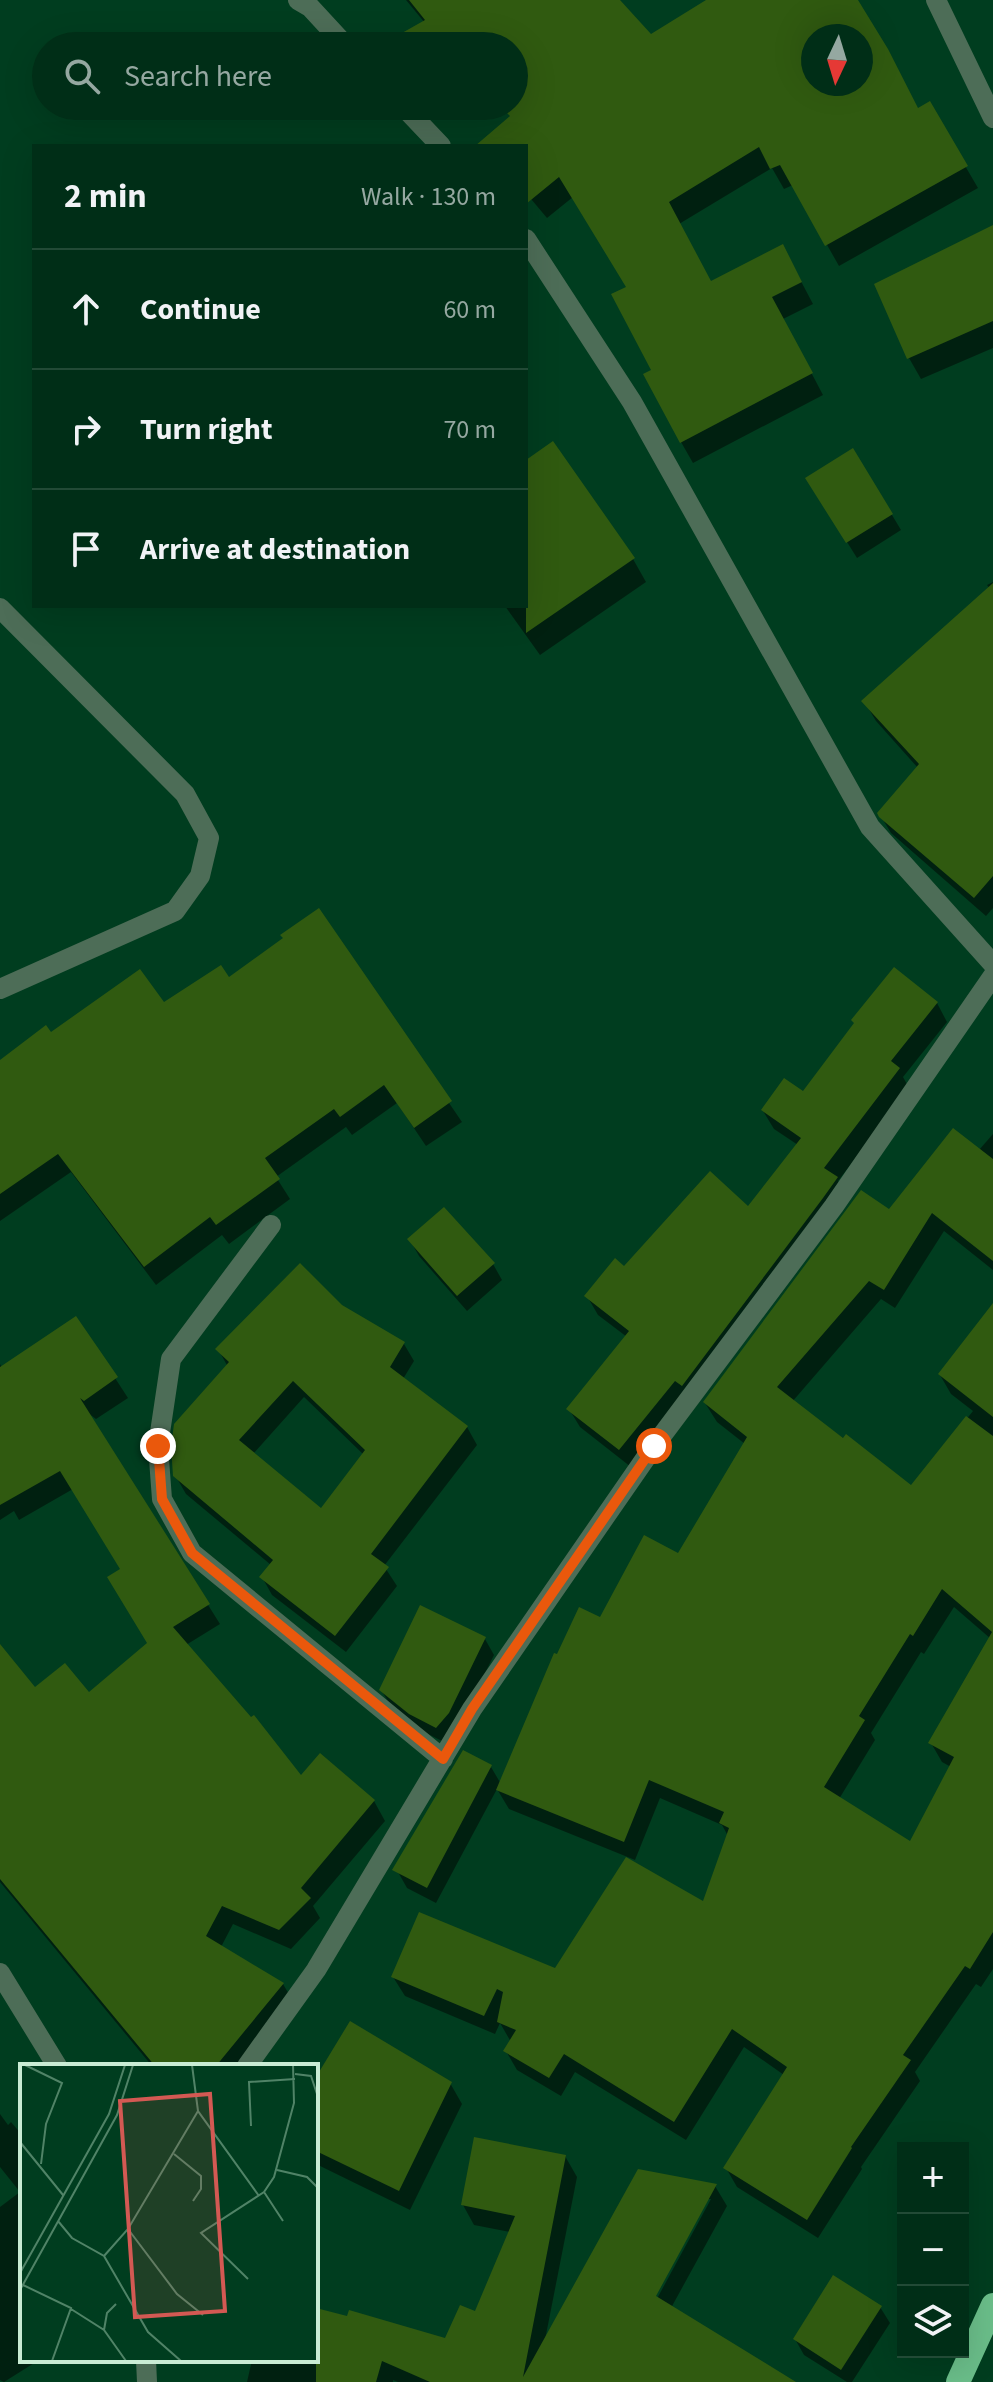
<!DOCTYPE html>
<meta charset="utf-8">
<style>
:root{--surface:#002e17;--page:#0a3620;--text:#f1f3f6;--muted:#95a8a1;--line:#224a36}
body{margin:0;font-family:"Source Sans 3",sans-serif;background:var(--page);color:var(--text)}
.controls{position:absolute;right:24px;bottom:24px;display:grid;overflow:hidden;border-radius:0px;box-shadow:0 8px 32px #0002}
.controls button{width:72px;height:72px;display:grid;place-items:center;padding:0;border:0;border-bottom:2px solid var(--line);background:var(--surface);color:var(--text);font:40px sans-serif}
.compass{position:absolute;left:801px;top:24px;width:72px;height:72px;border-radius:50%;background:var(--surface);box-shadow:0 8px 32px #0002;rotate:184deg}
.stop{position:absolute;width:24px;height:24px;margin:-18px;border:6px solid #ea580c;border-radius:50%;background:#fff}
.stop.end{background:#ea580c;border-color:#fff;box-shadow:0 2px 8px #0008}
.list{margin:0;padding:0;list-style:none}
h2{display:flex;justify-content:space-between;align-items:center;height:104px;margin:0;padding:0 32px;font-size:34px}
h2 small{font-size:26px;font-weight:400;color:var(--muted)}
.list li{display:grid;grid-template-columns:52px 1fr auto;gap:24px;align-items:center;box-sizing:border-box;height:120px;padding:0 32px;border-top:2px solid var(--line)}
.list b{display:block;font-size:30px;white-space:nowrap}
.list em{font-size:26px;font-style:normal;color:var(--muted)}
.icon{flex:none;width:44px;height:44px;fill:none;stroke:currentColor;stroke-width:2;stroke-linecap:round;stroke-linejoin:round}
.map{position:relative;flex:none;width:993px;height:2382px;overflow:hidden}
.search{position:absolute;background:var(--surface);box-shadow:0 8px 32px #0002;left:32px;top:32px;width:496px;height:88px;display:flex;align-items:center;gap:20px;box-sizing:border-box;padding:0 28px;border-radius:44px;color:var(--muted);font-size:30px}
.panel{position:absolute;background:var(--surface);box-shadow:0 8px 32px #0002;left:32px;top:144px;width:496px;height:464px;border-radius:0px}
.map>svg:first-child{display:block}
.shadow{fill:#0007;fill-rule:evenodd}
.building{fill:#305a10;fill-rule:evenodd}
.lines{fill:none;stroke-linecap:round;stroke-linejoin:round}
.street{stroke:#4d6d57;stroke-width:20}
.highway{stroke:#6abd89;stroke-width:24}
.route{stroke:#ea580c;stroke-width:10}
.inset-road{fill:none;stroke:#508367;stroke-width:2}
.view{fill:#d35953;fill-opacity:0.15;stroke:#d35953;stroke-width:4}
.inset-edge{fill:none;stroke:#c9ecd4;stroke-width:4}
</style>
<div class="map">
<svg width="993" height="2382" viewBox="0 0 993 2382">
<rect width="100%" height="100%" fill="#003d1f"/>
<path class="shadow" d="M406,0H602L651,37L710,0H855L918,110L929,104L978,188L839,266L793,185L784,189L772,168L679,224L711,283L794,268L813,304L783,319L823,395L693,463L681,442L628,288L573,197L547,218L526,193V146H479L511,117L505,106H514V46H383L425,23ZM813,36H861V84H813Z
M993,227V348L921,379L909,358Z
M526,462L633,559L646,582L540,655L505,606H526Z
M817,494L892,515L901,530L857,558Z
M993,582V908L986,916L891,833L879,813L918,768L876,721L864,701L990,589L987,585Z
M318,911L462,1122L426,1146L397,1103L352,1135L346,1127L276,1177L290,1199L229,1244L222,1235L156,1285L71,1172L0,1221V1062L51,1035L163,1005L228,980L285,939Z
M937,1003L947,1022L903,1077L909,1088L838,1181L848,1197L631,1467L580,1427L569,1409L627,1337L598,1315L587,1296L625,1269L748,1209L798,1145L774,1129L763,1111L803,1094Z
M993,1134V1270L944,1231L895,1308L881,1299L792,1402L912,1487L973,1411L951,1394L940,1375L993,1316V1969L981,1987L976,1984L915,2072L920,2081L861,2167L862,2169L818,2238L737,2187L726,2168L784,2075L744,2047L686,2140L575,2072L561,2096L517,2070L506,2051L511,2042L500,2023L495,2034L405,1996L393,1977L555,1971L704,1904L728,1836L722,1825L660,1798L635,1860L509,1809L497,1789L436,1903L407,1888L398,1872L491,1767L501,1784L558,1657L679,1556L745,1444L717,1422L705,1403L890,1211L979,1150ZM954,1607L991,1639L931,1743L942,1762L951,1767L911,1844L839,1799L875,1740L871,1733L921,1652L924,1654Z
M410,1240L493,1264L502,1280L467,1311L419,1256Z
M341,1306L404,1344L414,1361L403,1379L467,1427L477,1445L384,1566L397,1586L346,1652L272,1595L262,1577L271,1565L186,1494L175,1475L228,1367L218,1349ZM304,1397L364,1455L321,1511L253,1454Z
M76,1318L128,1398L96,1419L88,1413L220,1624L186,1645L301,1778L374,1801L385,1821L313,1906L320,1918L291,1949L233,1924L221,1947L283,1984L294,2003L243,2066H152L0,1882V1668L34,1690L89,1695L149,1643L122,1570L73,1489L19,1520L14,1511L0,1520V1364L2,1368Z
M485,1639L494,1655L457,1729L446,1743L420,1730L391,1706L381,1690Z
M316,2081L450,2083L462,2104L410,2210L316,2164Z
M0,2114L8,2125L11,2122L22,2135V2360H39L4,2382L0,2380V2207L20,2192L0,2167Z
M565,2156L577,2177L545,2340L715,2186L727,2206L671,2308L774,2382H398L393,2380V2382H247L252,2360H316V2310L446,2341L476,2313L510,2232L474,2225L463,2205ZM706,2199H711L653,2306L650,2304Z
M880,2307L890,2323L852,2382H847L804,2355L795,2339Z"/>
<path class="building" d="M409,0H620L651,34L706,0H858L888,49L918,108L930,101L968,166L825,246L780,165L770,169L759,147L669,202L711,281L783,244L802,282L772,297L813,373L680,443L643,374L651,370L611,294L626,287L559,177L526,204V146H475L510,116L507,113L514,107V46H379L425,20ZM813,36H861V84H813Z
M993,225V321L907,359L874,284Z
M553,441L635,558L526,633V460Z
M853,448L893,514L846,543L805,478Z
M993,583V876L974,898L879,817L877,813L919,764L861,701Z
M319,908L452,1101L414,1128L384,1085L340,1117L334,1109L265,1158L280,1179L216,1225L210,1217L144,1267L58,1154L0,1194V1060L46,1025L51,1032L140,969L164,1002L221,965L229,977L283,938L280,935Z
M894,967L938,1002L891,1061L900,1068L824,1168L838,1177L823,1198L682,1386L675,1381L619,1450L566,1409L629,1331L584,1296L615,1258L624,1266L710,1171L748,1206L801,1138L761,1110L784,1078L803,1091L854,1023L851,1020Z
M953,1128L993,1159V1261L932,1213L884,1290L869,1281L777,1387L843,1438L846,1434L911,1485L966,1416L993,1436V1932L970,1969L965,1966L903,2055L911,2060L851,2147L852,2148L807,2220L723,2168L787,2067L732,2029L674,2122L564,2054L549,2078L503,2051L516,2030L497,2022L503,1992L497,1989L484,2016L391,1977L419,1912L555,1968L626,1857L703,1901L729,1828L719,1823L724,1812L649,1780L624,1842L496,1790L554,1653L557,1654L579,1607L600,1617L644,1535L678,1553L747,1437L703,1402L861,1190L889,1209ZM942,1589L992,1632L928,1743L954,1757L910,1841L824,1787L865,1720L859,1716L910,1634L913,1636Z
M444,1207L495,1263L457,1296L407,1239Z
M300,1263L342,1305L405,1342L390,1367L468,1426L371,1554L389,1567L335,1636L259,1577L273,1560L173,1476L171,1446L174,1424L229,1362L215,1349ZM293,1381L365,1450L321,1508L239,1440Z
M993,1303V1417L938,1374Z
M76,1316L118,1377L84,1401L80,1398L210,1604L173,1627L251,1717L254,1715L301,1775L320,1753L375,1800L301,1888L311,1898L279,1930L222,1906L206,1936L284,1983L216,2066H155L0,1879V1644L35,1687L65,1663L89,1692L147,1643L107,1577L120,1569L60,1471L0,1505V1367Z
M420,1605L486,1637L449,1713L436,1728L409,1714L379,1690Z
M463,1750L492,1765L427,1888L392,1870Z
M350,2021L452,2082L399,2191L316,2151V2077Z
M474,2137L566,2155L523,2377L638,2169L717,2184L656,2296L796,2382H430L382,2361L376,2382H316V2308L347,2316L349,2310L445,2338L460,2305L475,2311L515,2216L461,2205Z
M833,2275L882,2306L841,2370L793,2339Z"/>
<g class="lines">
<path class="street" d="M298,0L310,7L346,46
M936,0L993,118
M403,106L441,146
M526,239L632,402L870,827L993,964
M0,608L185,794L209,838L200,876L175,911L0,989
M271,1225L171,1359L158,1446L162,1499L192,1553L443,1759
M0,1973L57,2066
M247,2066L316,1970L472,1709L654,1446L834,1206L993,976
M146,2360L147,2382"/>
<path class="highway" d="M958,2382L993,2305"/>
</g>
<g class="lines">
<path class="route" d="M158,1446L162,1499L192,1553L443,1759L472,1709L654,1446"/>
</g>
<g transform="translate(20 2064)">
<rect width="298" height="298" fill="#003d1f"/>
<path class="inset-road" d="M5,1L42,19L26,60L21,100M172,1L178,47L239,132M275,10L291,12L298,33M231,62L229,18L275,15M0,78L43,131M154,90L181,112V125L173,137M257,106L287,113L298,124M244,128L263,157M38,157L52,174L84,192L128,268L161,297M108,165L157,230L183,251M84,192L108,165L178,47M0,209L89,50L105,1M228,215L181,169L244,128L254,113L274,39L273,1M3,221L51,244L32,297M0,226L97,51L113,1M51,245L84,266L106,297M84,266L87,249L96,240"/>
<path class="view" d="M190,30L205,247L115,253L100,37Z"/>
<rect width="298" height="298" class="inset-edge"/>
</g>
</svg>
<div class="controls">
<button>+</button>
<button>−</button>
<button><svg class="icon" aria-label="layers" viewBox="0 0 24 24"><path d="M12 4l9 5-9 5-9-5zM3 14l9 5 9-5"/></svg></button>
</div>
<svg class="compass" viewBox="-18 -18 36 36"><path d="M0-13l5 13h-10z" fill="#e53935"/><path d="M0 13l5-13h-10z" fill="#95a8a1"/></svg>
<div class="stop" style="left:654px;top:1446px"></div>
<div class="stop end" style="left:158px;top:1446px"></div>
<div class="search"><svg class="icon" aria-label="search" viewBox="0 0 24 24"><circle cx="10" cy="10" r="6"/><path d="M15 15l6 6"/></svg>Search here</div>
<section class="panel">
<h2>2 min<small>Walk · 130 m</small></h2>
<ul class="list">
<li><svg class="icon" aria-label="ahead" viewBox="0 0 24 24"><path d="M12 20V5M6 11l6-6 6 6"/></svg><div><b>Continue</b></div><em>60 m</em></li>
<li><svg class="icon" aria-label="right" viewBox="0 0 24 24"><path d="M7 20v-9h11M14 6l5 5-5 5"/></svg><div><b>Turn right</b></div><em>70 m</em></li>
<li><svg class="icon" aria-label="arrive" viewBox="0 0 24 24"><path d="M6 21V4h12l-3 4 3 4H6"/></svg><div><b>Arrive at destination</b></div></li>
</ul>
</section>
</div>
